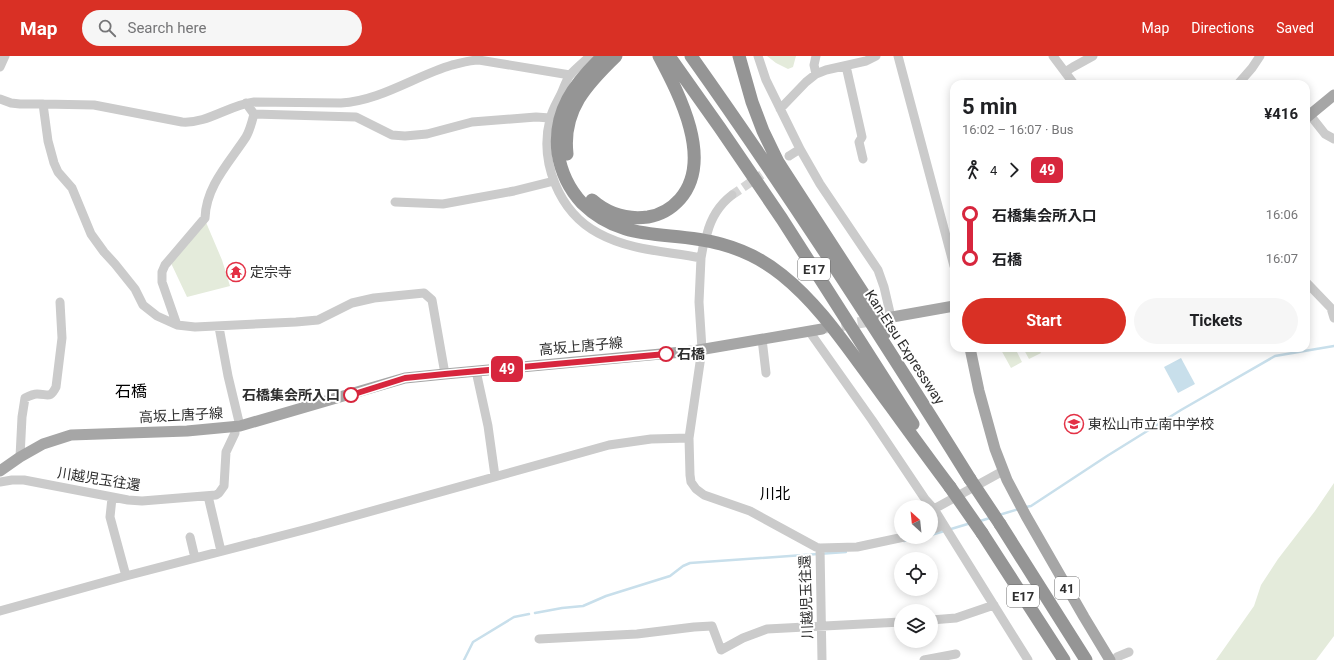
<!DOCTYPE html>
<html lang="en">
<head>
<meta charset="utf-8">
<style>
	:root { --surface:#fff; --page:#f6f6f6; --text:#202124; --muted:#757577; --accent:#d93025 }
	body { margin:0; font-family:Roboto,"Noto Sans JP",sans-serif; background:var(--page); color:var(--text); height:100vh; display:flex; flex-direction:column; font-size:15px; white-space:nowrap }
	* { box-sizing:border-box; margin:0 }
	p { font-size:13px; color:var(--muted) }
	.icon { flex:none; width:22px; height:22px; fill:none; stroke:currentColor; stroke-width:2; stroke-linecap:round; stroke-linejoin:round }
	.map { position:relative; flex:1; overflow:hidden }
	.side { position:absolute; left:950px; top:24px; width:360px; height:272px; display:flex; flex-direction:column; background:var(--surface); border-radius:12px; box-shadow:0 2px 10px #0003 }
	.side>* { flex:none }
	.badge { padding:0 8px; border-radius:6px; font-size:14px; line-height:26px }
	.needle { width:26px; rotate:333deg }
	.tools { position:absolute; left:894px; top:444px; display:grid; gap:8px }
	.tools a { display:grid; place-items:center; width:44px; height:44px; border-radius:50%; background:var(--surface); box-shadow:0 2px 10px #0003; font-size:20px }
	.map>.badge { position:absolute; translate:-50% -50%; box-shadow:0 0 0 2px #fff }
	.legs { display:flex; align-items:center; gap:6px; height:44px; padding:0 12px; font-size:13px }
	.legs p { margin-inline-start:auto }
	.overview { display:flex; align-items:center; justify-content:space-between; height:68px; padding:0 12px }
	h1 { font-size:22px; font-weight:700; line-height:30px }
	.primary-button { display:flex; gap:8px; margin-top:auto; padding:8px 12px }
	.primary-button a { flex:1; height:46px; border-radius:24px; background:var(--accent); color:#fff; font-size:16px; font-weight:700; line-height:46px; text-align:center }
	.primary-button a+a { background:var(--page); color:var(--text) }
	ul { padding:0 12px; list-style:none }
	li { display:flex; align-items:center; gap:14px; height:44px; font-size:15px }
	li i { display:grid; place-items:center; width:6px; height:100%; margin:0 5px; background:currentColor }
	li i::after { content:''; width:10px; height:10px; margin:-5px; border:3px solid; border-radius:50%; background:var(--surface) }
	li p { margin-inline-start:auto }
	li:first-child i { background:linear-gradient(#0000 50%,currentColor 0) }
	li:last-child i { background:linear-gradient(currentColor 50%,#0000 0) }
	header { display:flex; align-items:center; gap:24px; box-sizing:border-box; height:56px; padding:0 20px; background:var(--accent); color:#fff }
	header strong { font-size:19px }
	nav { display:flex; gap:22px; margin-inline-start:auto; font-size:14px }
	.search { width:280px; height:36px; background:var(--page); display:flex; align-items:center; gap:10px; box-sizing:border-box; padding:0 14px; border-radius:22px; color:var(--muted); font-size:15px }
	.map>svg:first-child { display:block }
	.green { fill:#e4ebdb }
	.water { fill:#c8dfeb }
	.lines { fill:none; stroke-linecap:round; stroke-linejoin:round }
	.stream { stroke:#c8dfeb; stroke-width:2.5 }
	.minor-tunnel { stroke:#d5d5d5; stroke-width:9; stroke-dasharray:9 4.5; stroke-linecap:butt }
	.major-tunnel { stroke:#d5d5d5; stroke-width:11; stroke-dasharray:11 5.5; stroke-linecap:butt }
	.minor { stroke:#cbcbcb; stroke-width:9 }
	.major { stroke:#a6a6a6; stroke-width:11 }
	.highway { stroke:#959595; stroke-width:13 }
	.highway-bridge { stroke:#959595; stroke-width:13 }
	.line-1-casing { stroke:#fff; stroke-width:9 }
	.line-1 { stroke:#d7263d; stroke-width:6 }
	.stop-1-dot { fill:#fff; stroke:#d7263d; stroke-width:2 }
	.labels { text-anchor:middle; stroke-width:4; stroke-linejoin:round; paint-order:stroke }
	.shield { fill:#fff; stroke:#6d6d6d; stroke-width:1 }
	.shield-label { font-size:13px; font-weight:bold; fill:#2e2e2e }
	.poi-label { font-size:14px; fill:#2e2e2e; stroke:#fff; text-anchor:start }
	.street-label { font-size:14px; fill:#2e2e2e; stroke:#fff }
	.stop-label { font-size:14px; font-weight:bold; fill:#2e2e2e; stroke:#fff; text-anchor:start }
	.neighbourhood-label { font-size:15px; fill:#000; stroke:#fff }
	.quarter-label { font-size:16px; fill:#000; stroke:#fff }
</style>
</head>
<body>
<header>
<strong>Map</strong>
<div class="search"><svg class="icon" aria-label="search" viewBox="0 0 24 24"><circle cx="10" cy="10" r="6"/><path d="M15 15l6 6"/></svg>Search here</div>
<nav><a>Map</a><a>Directions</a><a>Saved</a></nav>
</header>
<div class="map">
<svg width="1334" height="604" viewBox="0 0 1334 604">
	<rect width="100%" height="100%" fill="#fff"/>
	<!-- green -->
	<path class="green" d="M767,0h29l-3,11 -5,2 -12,-6z
		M205,164l17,40 8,26 -43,11 -17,-36z
		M1000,292h15l7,14 -11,6z
		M1023,292h15l3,5 -12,6z
		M1334,427v153l-18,24h-100l38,-54 7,-21 17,-26 37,-48z"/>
	<!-- water -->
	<path class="water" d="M1181,302l14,26 -17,9 -14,-26z"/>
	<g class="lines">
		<!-- stream -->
		<path class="stream" d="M1026,451l5,-1 76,-50 74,-46 94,-54 59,-10
			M999,459l20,-6
			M980,465l10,-3
			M931,479l40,-12
			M904,485l17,-4
			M535,557l27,-5 21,-2 23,-10 64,-20 13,-10 7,-3 156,-11
			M464,604l9,-18 41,-25 15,-3"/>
		<!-- minor-tunnel -->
		<path class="minor-tunnel" d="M732,139l57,-39"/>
		<!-- major-tunnel -->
		<path class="major-tunnel" d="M825,272l52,-8"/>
		<!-- minor -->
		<path class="minor" d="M590,0c-6,6 -14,12 -20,19 -4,5 -6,13 -9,19 -4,8 -9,16 -11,25 -11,43 9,93 48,114 33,18 68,18 103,25
			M758,0l8,24 34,69 20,35 58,86 6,17 7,30
			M898,0l56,210
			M1053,0l21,28
			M846,10l14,62 2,9 -3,5 4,17
			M0,11l5,-11
			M1065,16l8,-5 20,-11
			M816,18l-2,-9 2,-9
			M1238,28l14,-16 8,-12
			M0,43l11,4 9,1h23l51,1 88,17c25,2 47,-17 72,-20l87,1c39,-2 74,-27 111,-38 9,-2 18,-5 27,-5l91,15
			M246,47l8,11 102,3 36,18 13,1 22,-2 45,-12 64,-5 14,1
			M43,48l5,37 6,22 4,9 14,16 19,46 13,18 11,12 20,25 8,16 14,11 20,9 18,2 101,-5 22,-2 34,-17 22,-5 50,-5 8,7 13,74
			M780,53l26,-27 10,-8 10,-4 40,-9 10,-5
			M1310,59l15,19 9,5
			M789,100l11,-7
			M395,146l48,2 71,-13 40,-10
			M707,178c4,-16 12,-29 25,-39
			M703,191l-2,11 -2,44 3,47 -13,89 1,37 1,7 5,7 8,6 46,16 66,36 4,1 2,112
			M1306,226l25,26 3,10
			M177,269l-15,-43v-10l3,-7 40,-47c1,-32 24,-55 41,-81 4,-7 6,-15 8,-23
			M219,271l9,49 12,50
			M809,275l63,89 53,79 9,10 94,151
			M762,283l4,34
			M476,315l12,55 7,50
			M20,401l2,-40 3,-19c4,-2 8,-4 12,-4 11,0 13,5 19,-7l6,-49 -2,-36
			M0,426l12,-2h12l104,20 14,1 74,-6 3,-2 5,-7 2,-34 9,-19 -1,-7
			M208,440l13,55
			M112,442l-2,19 16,59
			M934,453l69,-38
			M931,474l13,-5
			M190,481l5,21
			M820,492l37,-1 47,-10
			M0,555l126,-35 185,-48 298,-83 42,-6 38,-1
			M931,564l25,-2 38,-13
			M539,583l98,-5 57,-7 18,-1 9,24 22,-12 24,-9 134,-7
			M1117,601l12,-5
			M924,604l32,-6"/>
		<!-- major -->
		<path class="major" d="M1306,62l28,-23
			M881,263l73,-13
			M970,292l9,43 16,58 12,31 19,36 58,101 26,43
			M0,415l20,-14 23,-13 28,-9 116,-4 53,-5 165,-48 40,-4 248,-23 129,-22"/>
		<!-- highway -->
		<path class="highway" d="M603,0c-29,28 -50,55 -45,97 3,19 11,36 24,50 43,42 88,26 139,41 22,6 44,17 61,31 35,28 60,65 86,100 27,37 54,75 82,112
			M669,0l51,72 62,91 131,205
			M691,0c98,138 190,280 279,423
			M739,0l13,46 11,29 15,31 96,148 12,22
			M567,98c-5,-44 20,-70 49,-98
			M592,144c16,14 34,20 56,17 12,-2 24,-9 32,-18 34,-39 -1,-105 -21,-143
			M1000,468l86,136
			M982,477l82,127"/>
		<!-- highway-bridge -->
		<path class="highway-bridge" d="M970,423l30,45
			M950,431l32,46"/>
	</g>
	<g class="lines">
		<defs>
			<path id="line-1" d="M351,339l54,-17 40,-4 221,-20"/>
		</defs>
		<!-- line-1 casing -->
		<use href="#line-1" class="line-1-casing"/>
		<!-- line-1 -->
		<use href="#line-1" class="line-1"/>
	</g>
	<!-- icons -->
	<defs>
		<symbol id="temple-ring" viewBox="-11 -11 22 22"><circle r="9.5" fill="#fff" stroke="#e33145" stroke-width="1.5"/><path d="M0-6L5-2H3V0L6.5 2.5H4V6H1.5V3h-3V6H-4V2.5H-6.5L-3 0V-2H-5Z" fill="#e33145"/></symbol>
		<symbol id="school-ring" viewBox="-11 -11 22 22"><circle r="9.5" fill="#fff" stroke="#e33145" stroke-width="1.5"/><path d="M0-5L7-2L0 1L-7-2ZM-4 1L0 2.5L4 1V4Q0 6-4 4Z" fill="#e33145"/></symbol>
	</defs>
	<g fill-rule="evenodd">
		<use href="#temple-ring" x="225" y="205" width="22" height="22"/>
		<use href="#school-ring" x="1063" y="357" width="22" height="22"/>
	</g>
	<!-- markers -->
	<g class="stop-1-dot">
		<circle cx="666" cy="298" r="7"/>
		<circle cx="351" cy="339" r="7"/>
	</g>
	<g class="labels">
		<!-- shield labels -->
		<g class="shield">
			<rect x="798" y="202" width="32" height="22" rx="3"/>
			<rect x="1055" y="521" width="24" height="22" rx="3"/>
			<rect x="1007" y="529" width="32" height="22" rx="3"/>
		</g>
		<g class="shield-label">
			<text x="814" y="218">E17</text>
			<text x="1067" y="537">41</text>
			<text x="1023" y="545">E17</text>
		</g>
		<!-- poi labels -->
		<g class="poi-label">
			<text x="250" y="221">定宗寺</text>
			<text x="1088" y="373">東松山市立南中学校</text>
		</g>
		<!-- street labels -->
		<g class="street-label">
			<text transform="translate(581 290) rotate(-5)" y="5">高坂上唐子線</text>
			<text transform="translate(905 291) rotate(57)" y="5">Kan-Etsu Expressway</text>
			<text transform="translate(181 359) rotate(-3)" y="5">高坂上唐子線</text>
			<text transform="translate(99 423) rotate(9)" y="5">川越児玉往還</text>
			<text transform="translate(806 541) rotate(-92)" y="5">川越児玉往還</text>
		</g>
		<!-- stop labels -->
		<g class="stop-label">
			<text x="677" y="303">石橋</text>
			<text x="340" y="344" text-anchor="end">石橋集会所入口</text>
		</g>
		<!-- neighbourhood labels -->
		<g class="neighbourhood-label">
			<text x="775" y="443">川北</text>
		</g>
		<!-- quarter labels -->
		<g class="quarter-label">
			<text x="131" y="341">石橋</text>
		</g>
	</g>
</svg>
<div class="tools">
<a><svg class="needle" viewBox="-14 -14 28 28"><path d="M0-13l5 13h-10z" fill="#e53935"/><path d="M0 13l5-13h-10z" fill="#757577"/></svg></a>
<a><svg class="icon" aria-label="locate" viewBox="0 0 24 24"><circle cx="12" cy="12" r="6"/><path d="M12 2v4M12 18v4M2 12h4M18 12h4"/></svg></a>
<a><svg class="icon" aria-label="layers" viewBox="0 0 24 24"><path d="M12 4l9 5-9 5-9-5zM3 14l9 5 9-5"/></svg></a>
</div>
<b class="badge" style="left:507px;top:313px;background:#d7263d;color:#fff">49</b>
<section class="side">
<div class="overview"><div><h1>5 min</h1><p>16:02 – 16:07 · Bus</p></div><b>¥416</b></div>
<div class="legs"><svg class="icon" aria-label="walk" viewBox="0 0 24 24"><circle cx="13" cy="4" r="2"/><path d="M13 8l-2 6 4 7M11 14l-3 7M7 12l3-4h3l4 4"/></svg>4<svg class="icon" aria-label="forward" viewBox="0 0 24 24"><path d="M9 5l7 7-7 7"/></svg><b class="badge" style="background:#d7263d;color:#fff">49</b></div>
<ul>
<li><i style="color:#d7263d"></i><b>石橋集会所入口</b><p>16:06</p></li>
<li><i style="color:#d7263d"></i><b>石橋</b><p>16:07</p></li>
</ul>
<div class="primary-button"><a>Start</a><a>Tickets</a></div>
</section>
</div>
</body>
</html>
